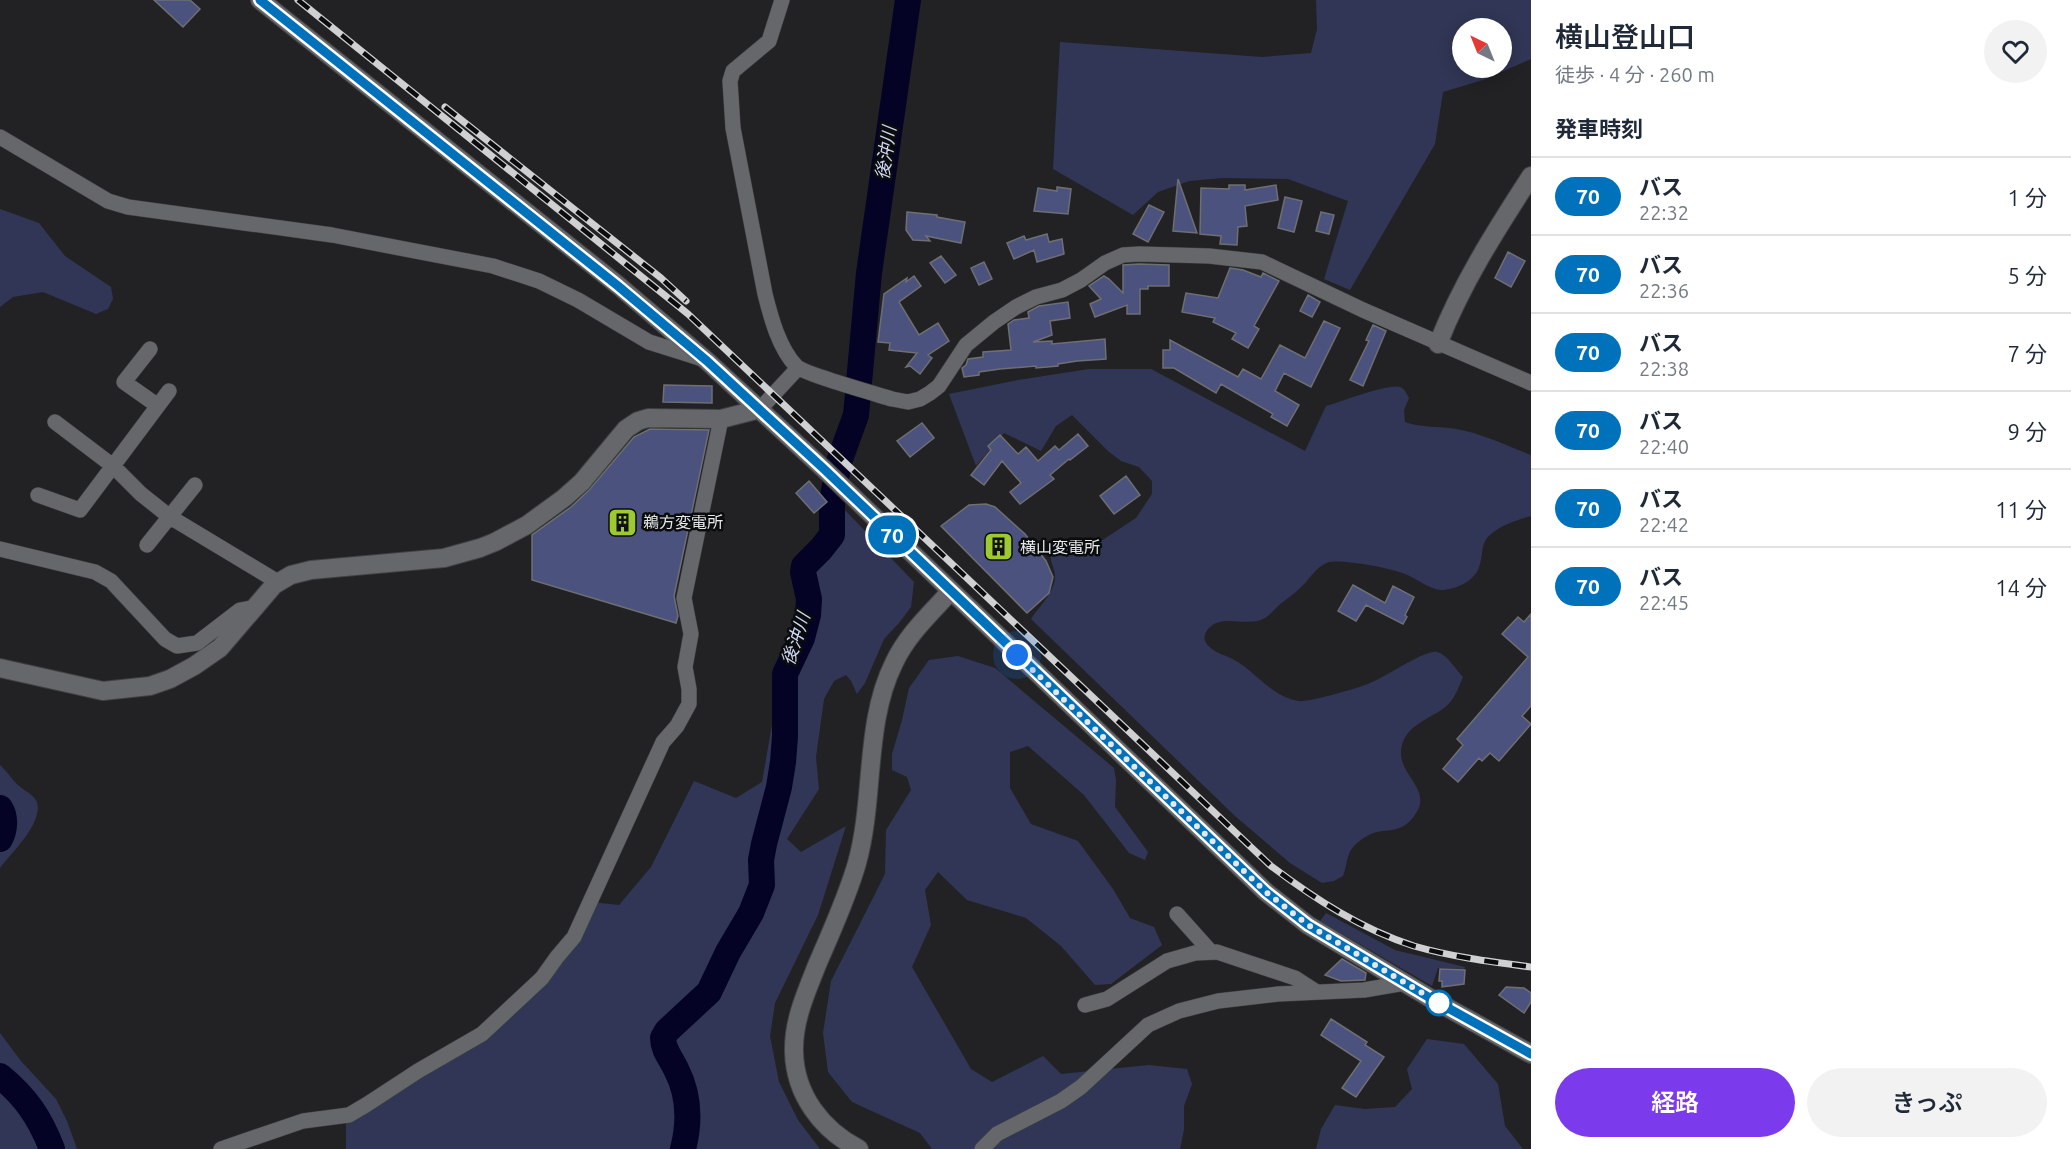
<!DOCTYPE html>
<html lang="ja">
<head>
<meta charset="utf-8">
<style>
	:root { --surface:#fff; --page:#f2f2f3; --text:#1f2937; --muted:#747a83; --line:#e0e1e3; --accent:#7c3aed }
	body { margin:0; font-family:Ubuntu,"Noto Sans JP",sans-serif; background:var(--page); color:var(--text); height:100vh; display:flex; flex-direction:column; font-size:22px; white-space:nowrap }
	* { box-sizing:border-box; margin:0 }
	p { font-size:20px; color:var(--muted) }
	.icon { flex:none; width:33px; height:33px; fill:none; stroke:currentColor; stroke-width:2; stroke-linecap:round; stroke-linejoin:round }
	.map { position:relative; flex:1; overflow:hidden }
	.details { display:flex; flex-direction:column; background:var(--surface); width:540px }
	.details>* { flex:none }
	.badge { padding:0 12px; border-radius:20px; font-size:21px; line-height:39px }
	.needle { width:39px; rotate:317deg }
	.buttons { position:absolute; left:1452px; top:18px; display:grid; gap:12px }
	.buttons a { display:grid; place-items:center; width:60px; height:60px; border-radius:50%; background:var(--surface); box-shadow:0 3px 15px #0003; font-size:30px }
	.you { position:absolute; width:30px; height:30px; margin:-15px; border:4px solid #fff; border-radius:50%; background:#1a73e8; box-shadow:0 0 0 9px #1a73e833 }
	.map>.badge { position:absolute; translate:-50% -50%; box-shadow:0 0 0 3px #fff }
	h2 { padding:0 24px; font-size:22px; line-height:54px }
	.round { display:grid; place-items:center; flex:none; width:63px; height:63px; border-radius:32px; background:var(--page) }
	.overview { display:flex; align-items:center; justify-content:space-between; height:102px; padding:0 24px }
	h1 { font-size:28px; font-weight:600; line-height:45px }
	.primary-button { display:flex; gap:12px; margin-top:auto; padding:12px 24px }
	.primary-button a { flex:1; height:69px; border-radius:36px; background:var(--accent); color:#fff; font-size:24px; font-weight:600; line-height:69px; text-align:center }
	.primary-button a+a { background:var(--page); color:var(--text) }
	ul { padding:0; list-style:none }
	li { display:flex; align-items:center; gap:18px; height:78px; padding:0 24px; border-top:2px solid var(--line) }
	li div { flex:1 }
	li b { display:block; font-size:22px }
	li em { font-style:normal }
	li .badge { min-width:66px; font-weight:700; text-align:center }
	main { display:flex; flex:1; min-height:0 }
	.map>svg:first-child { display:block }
	.green { fill:#313656; fill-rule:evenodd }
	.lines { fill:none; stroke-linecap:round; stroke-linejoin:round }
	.river { stroke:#050325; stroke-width:26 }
	.building { fill:#4a527d; stroke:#6e6f73; stroke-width:1.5 }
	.street-casing { stroke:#404143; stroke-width:16 }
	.secondary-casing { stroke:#404143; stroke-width:20 }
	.street { stroke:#66676a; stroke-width:15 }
	.secondary { stroke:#66676a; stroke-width:18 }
	.rail-casing { stroke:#cfd0d2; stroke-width:7 }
	.rail { stroke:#0b0c0d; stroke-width:4.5; stroke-dasharray:14; stroke-linecap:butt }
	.line-casing { stroke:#fff; stroke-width:14 }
	.line { stroke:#0072bc; stroke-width:9 }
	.walk { stroke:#e6e7e9; stroke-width:6; stroke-dasharray:0 10.8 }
	.stop-dot { fill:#fff; stroke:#0072bc; stroke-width:3 }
	.labels { text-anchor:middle; stroke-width:5; stroke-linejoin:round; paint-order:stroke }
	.poi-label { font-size:16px; fill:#e6e7e9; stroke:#0b0c0d; text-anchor:start }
	.water-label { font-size:18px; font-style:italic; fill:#cfd6f3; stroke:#0b0c0d }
</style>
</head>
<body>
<main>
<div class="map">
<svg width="1531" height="1149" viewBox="0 0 1531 1149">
	<rect width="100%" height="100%" fill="#222225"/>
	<!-- green -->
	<path class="green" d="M1316,0h215v59l-48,21 -40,12 -8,52 -85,146 -26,-11 24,-78 -60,-22 -65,-1 -34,3 -31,11 -25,23 -80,-46 7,-127 202,15 49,-4 6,-24zM1462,28h40v40h-40z
		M0,209l39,14 26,33 46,31 2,12 -5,10 -12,5 -53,-22 -30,5 -13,10z
		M1089,369h62l154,82 21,-45c14,-4 63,-23 74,-19 5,2 6,6 9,11l-5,12 1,12c17,6 33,4 51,7 25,4 51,17 75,26v61c-15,4 -34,10 -44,22 -6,8 -4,16 -7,26 -4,17 -23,25 -38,26 -12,0 -26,-12 -37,-16 -13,-6 -63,-15 -76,-12 -10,3 -17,13 -23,20 -9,10 -18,16 -28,24 -4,4 -8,9 -13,12 -16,10 -43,-5 -56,10 -13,14 5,24 17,28 27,10 42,40 72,45 9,2 60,-13 70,-17 14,-5 58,-35 69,-32 11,3 18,17 26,25 -5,11 -8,23 -19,31 -16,12 -41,18 -43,43 -2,24 31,39 15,62 -3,6 -10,13 -17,15 -6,3 -15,2 -22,4 -10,2 -25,13 -28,22 -3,7 -3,15 -6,22l-9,5 -12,2 -32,-20 -55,-47 -204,-197c8,-12 25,-28 24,-44 -1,-9 -6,-14 -4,-24l47,-8 38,-25 16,-24v-13l-13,-14 -18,-6 -13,-10 -36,-36 -16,11 -15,25 -37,-18 -28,33 -27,-72 69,-14z
		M841,506l73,76 -3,25 -12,16 -15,16 -19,44 -8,11 -6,-13 -5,-6 -12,6 -10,18 -8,58 3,32 -32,50 14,13 45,-26 -28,89 -43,88 -5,33 9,46 19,38 22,29h-474v-41l63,-39 65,-35 78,-74 38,-58 29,3 32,-38 43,-86 42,17 26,-16 11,-63v-29l10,-28 20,-44 1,-21 8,-25 29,-34 -6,-25z
		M958,656l37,12 119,100 2,12 -1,27 33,45 -3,8 -16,-7 -45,-58 -56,-49 -18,6v36l21,36 47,17 35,48 17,29 24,9 8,18 -51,39 -16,1 -34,-39 -35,-28 -59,-18 -29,-28 -13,18 6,35 -19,42 59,102 21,13 51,-26 18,18 88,-9 38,4 5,15 -8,22v24l-4,19h-248l-12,-16 -68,-31 -24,-30 -5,-39 8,-52 54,-107 1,-44 25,-40 -4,-13 -15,-7v-16l10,-34 7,-32 20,-28z
		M0,765c7,6 12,15 19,21 6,5 15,9 18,16 6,22 -25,50 -37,66z
		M1326,913l69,37 70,17 -1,2 -26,-1 -6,18 -112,-65z
		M0,1033l21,28 35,38 11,22 10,28h-77z
		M1427,1039l37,5 34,40 7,42 18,23h-207l5,-20 14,-24 30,4 30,-2 17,-18 -5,-20z"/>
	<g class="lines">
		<!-- river -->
		<path class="river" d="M0,808c6,9 5,22 0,31
			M0,1076c26,21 40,42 52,73
			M683,1149c7,-27 6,-55 -7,-80 -5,-11 -13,-19 -13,-31l4,-7 42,-39 19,-40 23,-39 11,-28 -1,-25 3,-16 15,-57 4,-25 2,-26v-62l17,-36 6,-23 1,-16 -6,-27 1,-6 17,-17 11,-14v-33l7,-40 17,-47 13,-142 39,-273"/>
	</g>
	<!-- building -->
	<path class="building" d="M154,0h36l10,9 -17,18z
		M1178,179l19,54 -24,-2z
		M1229,185h16v5l31,-5 2,15 -33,6 2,20 -9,1 -1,18 -17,-1 1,-8 -21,-2 1,-46 28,1z
		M1057,187l14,2 -3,25 -34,-3 4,-23 19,3z
		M1285,197l17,4 -8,31 -16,-4z
		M1149,205l15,7 -16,30 -15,-8z
		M907,212l30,3v2l28,5 -4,21 -35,-7 4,5 -17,-1 -7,-10z
		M1321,212l13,3 -5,19 -13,-3z
		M1047,234l2,8 13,-3 2,15 -27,8 -3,-12 -20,9 -7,-16 17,-7 2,4z
		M1508,252l17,9 -14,26 -16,-9z
		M941,256l15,19 -11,8 -15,-20z
		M984,262l8,17 -13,6 -8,-17z
		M1139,264l30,1v21h-21v3h-8v25h-13v-9l-32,12 -5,-13 11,-5 -12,-13 15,-10 5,3 14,14v-28z
		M1230,268l13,2 18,7 2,-4 16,8 -25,45 5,3 -11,19 -16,-9 4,-6 -23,-11 2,-4 -33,-6 4,-19 32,5z
		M914,276l7,10 -22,16 20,33 19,-12 11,18 -21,14 4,3 -12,16 -10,-8 -4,1 11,-14 -28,-3 1,-7 -12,-1 6,-48 23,-16 -1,4z
		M1308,295l12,7 -8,15 -12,-6z
		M1068,302l2,16 -20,3 2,14 -19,7 19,-1v3l53,-5 1,20 -29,2 -19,3v2l-22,2v-2l-36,3 -21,3v3l-15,2 -2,-9 4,-3 2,-6 15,-2v-5l28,-2 -3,-26 6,-4 15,-2 -1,-6 11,-6z
		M1324,321l16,7 -29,59 -27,-14 -9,18 24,14 -12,21 -16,-9 2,-3 -52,-30 -5,9 -42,-25h-11v-18h7v-10l68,37 5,-8 18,10 19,-34 25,13z
		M1373,325l13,6 -23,55 -13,-6 19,-39 -3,-1z
		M664,385l48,1v17l-49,-1z
		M922,423l12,15 -24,19 -13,-16z
		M650,429l59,1 -35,166 4,20 -2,7 -144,-43v-45l39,-28 18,-17 45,-53z
		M1078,434l10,12 -18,14 -1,-1 -19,16 4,4 -34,25 -10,-12 11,-9 -19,-22 -18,24 -13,-10 20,-25 -3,-4 12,-11 18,19 8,-7 12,14 17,-15 4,4z
		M1126,476l14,19 -26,19 -14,-18z
		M809,481l18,21 -13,11 -18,-20z
		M986,504l9,3 30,27 21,27 7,16 -4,16 -22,20 -86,-87 28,-21z
		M1353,585l32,18 8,-17 21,11 -9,18 2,2 -4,7 -37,-19 -10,16 -18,-10z
		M1531,614v92l-9,10 9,8 -32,37 -9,-8 -8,8 -3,-3 -21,24 -15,-13 20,-24 -6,-6 71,-82 -26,-23 16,-17 6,5z
		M1342,959l24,14 -1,7 -24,1 -16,-6z
		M1440,969l25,1 -1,14 -22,3v-6h-3z
		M1506,987l18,1 7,5v9l-7,11 -25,-18z
		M1331,1019l36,23 -2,3 19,12 -28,40 -14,-9 19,-27 -40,-26z"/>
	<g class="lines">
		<defs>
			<path id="street" d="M782,0l-13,41 -36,30 -3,10 3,47 32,166c6,24 14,54 31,72 8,8 80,28 96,33l16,3 12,-3 10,-6 9,-7 27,-41 28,-23 22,-15 20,-10 26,-7 19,-10 24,-17 18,-8 16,-1 70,2 53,6 101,48 168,73
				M0,137l108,64 20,6 204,28 161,31 46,15 39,19 71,42 54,17
				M150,349l-26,33 34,24
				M760,409l38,-41
				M55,422l58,44 28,28 29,23 108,65
				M38,495l42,15 89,-119
				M147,545l48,-60
				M0,549l95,23 16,9 54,58 12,7 20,-3 43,-33 16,-3
				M1177,914l34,38
				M1085,1005l22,-6 60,-38 28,-8 22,-1 78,26 20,13
				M221,1149l82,-28 46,-6 17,-10 52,-34 64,-37 60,-56 15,-21 17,-20 89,-195 14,-16 12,-22v-15l-4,-22 6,-33 -7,-36 37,-179
				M982,1149l15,-15 64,-33 20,-14 67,-62 31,-14 39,-10 60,-7 86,-4 41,-7"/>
			<path id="secondary" d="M260,0l359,286 88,75 117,108 442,423 42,33 122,73 101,56
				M1438,344c24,-61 58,-114 93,-168
				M0,668l103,23 47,-5 20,-7 24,-13 26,-18 54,-63 17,-10 20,-5 133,-12 36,-10 15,-6 32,-17 37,-27 18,-16 44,-53 12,-8 10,-3 73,1 39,-10
				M859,1149c-37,-19 -64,-54 -65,-97 -1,-31 12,-59 23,-87 14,-33 30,-67 40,-102 18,-65 7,-140 37,-200 13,-28 36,-49 56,-71"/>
		</defs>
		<!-- street casing -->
		<use href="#street" class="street-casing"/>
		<!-- secondary casing -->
		<use href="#secondary" class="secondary-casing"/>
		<!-- street -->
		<use href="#street" class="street"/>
		<!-- secondary -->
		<use href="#secondary" class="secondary"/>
		<defs>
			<path id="rail" d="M298,0l390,314 583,552c44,33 90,63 143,80 38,11 78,16 117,21
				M445,107l216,171 25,23"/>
		</defs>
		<!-- rail casing -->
		<use href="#rail" class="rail-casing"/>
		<!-- rail -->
		<use href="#rail" class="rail"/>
	</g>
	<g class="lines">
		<defs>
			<path id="line" d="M260,0l358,286 89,75 117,108 442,423 42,33 122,73 101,56"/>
		</defs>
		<!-- line casing -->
		<use href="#line" class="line-casing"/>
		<!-- line -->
		<use href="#line" class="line"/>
		<!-- walk -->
		<path class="walk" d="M1017,655l249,237 42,33 131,78"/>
	</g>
	<!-- icons -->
	<defs>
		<symbol id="building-square" viewBox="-11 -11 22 22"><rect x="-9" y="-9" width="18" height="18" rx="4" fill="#9dca30" stroke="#0b0c0d"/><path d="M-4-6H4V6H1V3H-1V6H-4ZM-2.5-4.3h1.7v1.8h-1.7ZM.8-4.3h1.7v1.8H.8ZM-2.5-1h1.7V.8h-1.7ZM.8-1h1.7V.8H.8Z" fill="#111"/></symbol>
	</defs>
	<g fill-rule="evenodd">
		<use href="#building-square" x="606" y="506" width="33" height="33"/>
		<use href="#building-square" x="982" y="530" width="33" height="33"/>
	</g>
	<!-- markers -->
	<circle class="stop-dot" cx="1439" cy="1003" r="12"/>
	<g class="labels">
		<!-- poi labels -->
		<g class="poi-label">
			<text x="643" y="528">鵜方変電所</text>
			<text x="1020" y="553">横山変電所</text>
		</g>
		<!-- water labels -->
		<g class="water-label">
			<text transform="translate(886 153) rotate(-82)" y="6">後沖川</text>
			<text transform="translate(796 639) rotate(-72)" y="6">後沖川</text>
		</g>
	</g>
</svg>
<div class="buttons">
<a><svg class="needle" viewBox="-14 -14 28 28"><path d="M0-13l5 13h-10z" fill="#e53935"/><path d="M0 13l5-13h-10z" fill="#747a83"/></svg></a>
</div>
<div class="you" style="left:1017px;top:655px"></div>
<b class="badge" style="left:892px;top:535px;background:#0072bc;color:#fff">70</b>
</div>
<section class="details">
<div class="overview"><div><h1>横山登山口</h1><p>徒歩 · 4 分 · 260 m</p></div><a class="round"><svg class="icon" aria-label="heart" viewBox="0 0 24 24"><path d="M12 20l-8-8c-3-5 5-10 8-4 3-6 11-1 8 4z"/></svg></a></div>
<h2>発車時刻</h2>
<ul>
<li><span class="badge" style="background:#0072bc;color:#fff">70</span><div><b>バス</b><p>22:32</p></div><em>1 分</em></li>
<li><span class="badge" style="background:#0072bc;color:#fff">70</span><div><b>バス</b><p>22:36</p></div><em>5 分</em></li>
<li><span class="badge" style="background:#0072bc;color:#fff">70</span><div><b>バス</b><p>22:38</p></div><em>7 分</em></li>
<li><span class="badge" style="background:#0072bc;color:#fff">70</span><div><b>バス</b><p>22:40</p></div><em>9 分</em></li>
<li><span class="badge" style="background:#0072bc;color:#fff">70</span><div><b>バス</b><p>22:42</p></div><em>11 分</em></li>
<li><span class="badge" style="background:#0072bc;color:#fff">70</span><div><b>バス</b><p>22:45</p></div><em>14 分</em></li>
</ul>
<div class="primary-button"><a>経路</a><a>きっぷ</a></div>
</section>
</main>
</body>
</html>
